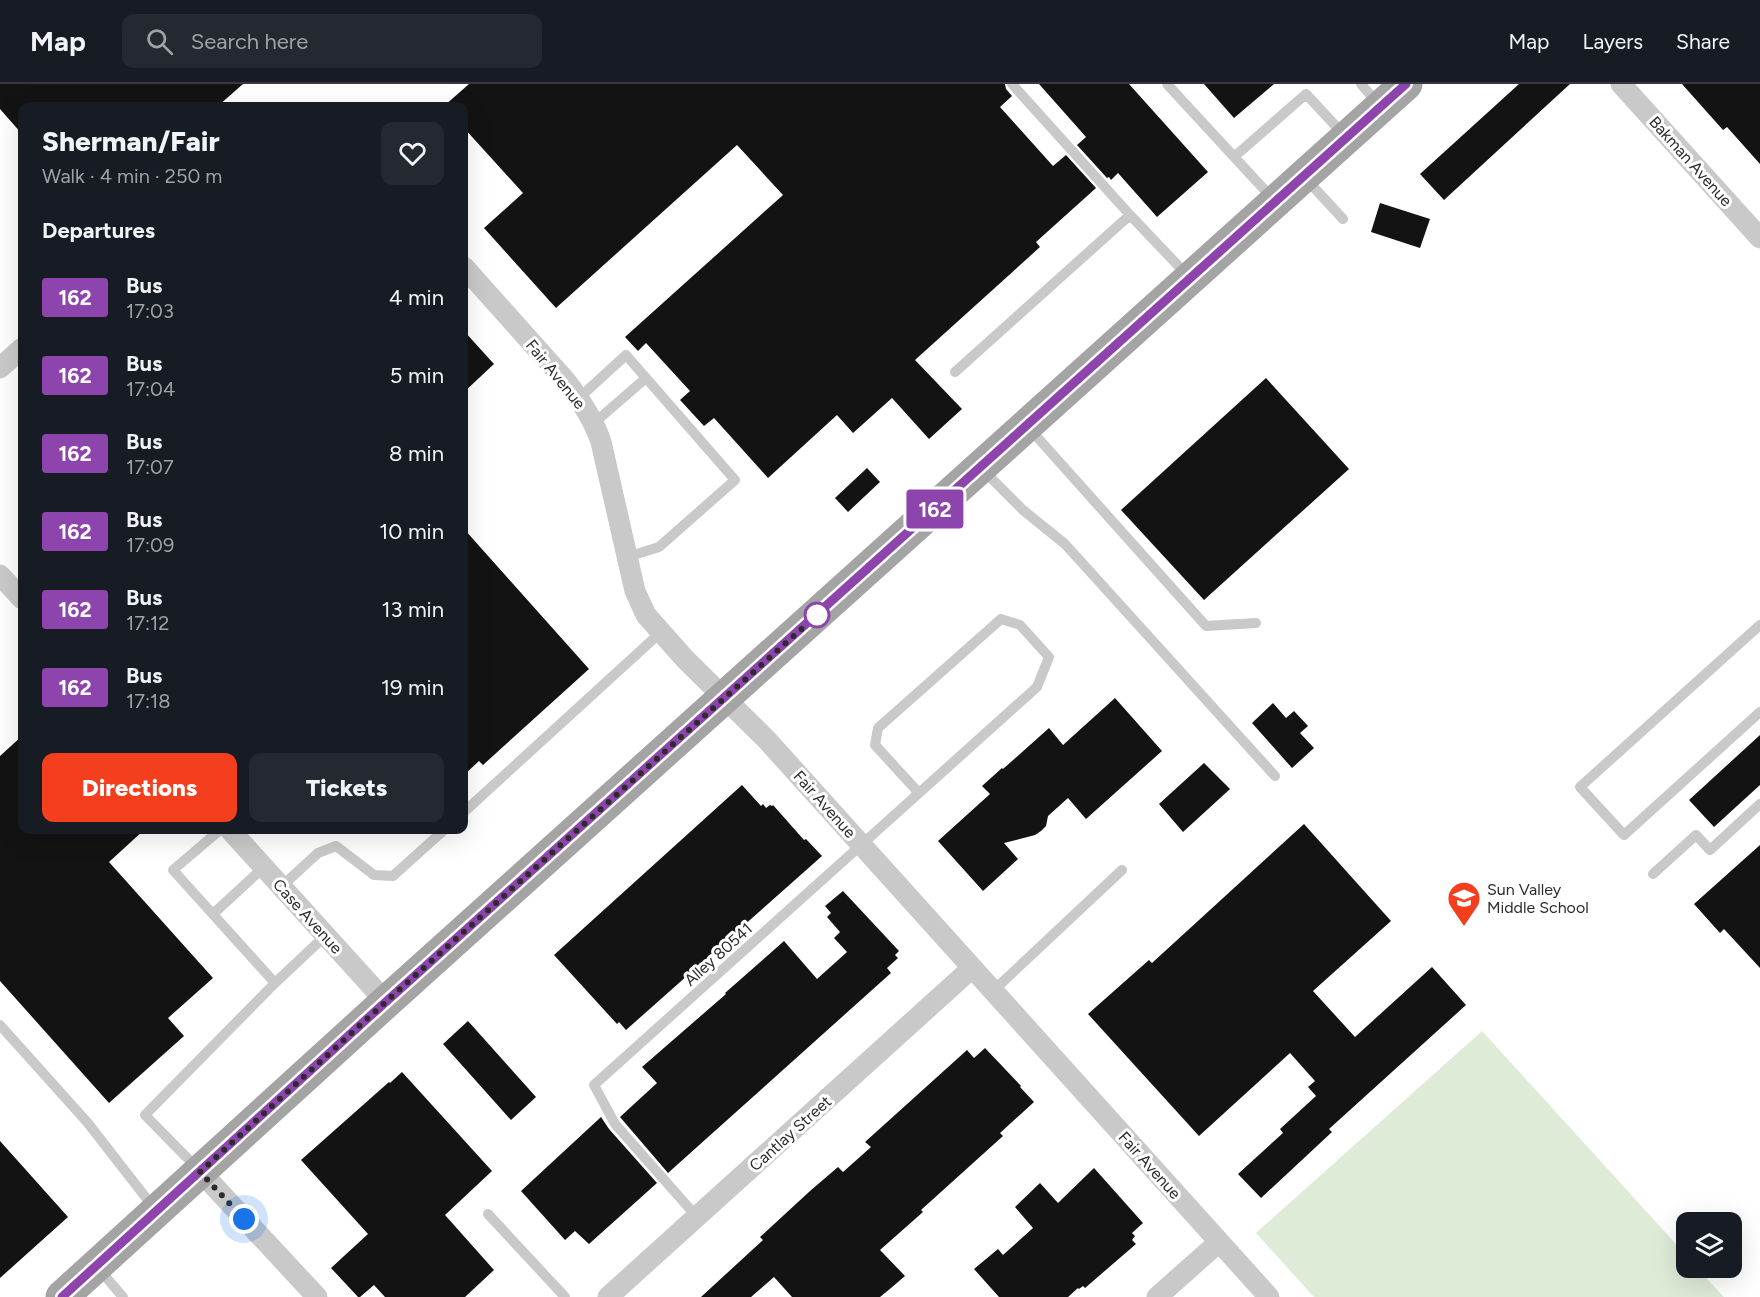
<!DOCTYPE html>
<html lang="en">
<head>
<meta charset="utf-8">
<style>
	:root { --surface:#171b24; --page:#242831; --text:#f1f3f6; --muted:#9ea1a6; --line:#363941; --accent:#f33f1d }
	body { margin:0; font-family:Figtree,sans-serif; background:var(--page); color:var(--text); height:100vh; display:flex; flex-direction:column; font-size:22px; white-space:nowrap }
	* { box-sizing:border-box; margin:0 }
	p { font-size:20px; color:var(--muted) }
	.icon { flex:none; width:33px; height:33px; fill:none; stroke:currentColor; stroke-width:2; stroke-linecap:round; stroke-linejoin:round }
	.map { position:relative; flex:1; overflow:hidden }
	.panel { position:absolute; left:18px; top:18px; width:450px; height:732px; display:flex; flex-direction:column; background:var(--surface); border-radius:12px; box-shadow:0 6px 24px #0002 }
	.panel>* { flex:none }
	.badge { padding:0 12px; border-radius:4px; font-size:21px; line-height:39px }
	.fabs { position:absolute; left:1676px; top:1128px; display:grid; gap:12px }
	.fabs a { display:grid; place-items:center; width:66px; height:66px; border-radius:12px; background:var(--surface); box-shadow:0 6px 24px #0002; font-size:30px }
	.you { position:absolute; width:30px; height:30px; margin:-15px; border:4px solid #fff; border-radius:50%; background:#1a73e8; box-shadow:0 0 0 9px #1a73e833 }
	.map>.badge { position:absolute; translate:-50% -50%; box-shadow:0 0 0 3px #fff }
	h2 { padding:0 24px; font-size:22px; line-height:54px }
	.round { display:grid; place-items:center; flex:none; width:63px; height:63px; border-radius:12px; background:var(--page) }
	.head { display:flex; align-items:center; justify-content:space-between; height:102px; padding:0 24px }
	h1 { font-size:28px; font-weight:800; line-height:45px }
	.cta { display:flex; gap:12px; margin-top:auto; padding:12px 24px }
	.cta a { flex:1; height:69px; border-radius:12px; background:var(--accent); color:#fff; font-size:24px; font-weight:800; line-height:69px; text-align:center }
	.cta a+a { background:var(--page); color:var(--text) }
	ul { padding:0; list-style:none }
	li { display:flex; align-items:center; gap:18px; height:78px; padding:0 24px }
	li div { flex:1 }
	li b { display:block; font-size:22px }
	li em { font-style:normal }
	li .badge { min-width:66px; font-weight:700; text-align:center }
	header { display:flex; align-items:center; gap:36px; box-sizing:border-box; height:84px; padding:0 30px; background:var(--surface); border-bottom:2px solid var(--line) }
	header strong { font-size:28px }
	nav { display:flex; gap:33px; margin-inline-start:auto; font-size:21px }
	.search { width:420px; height:54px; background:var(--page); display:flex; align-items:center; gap:15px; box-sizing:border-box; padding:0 21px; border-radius:12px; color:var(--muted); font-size:22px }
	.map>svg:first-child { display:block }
	.green { fill:#deebd7 }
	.building { fill:#131313 }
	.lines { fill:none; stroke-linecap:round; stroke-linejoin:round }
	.service { stroke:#c9c9c9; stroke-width:10 }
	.minor { stroke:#c9c9c9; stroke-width:21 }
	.primary { stroke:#a4a4a4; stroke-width:33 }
	.line-casing { stroke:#fff; stroke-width:14 }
	.line { stroke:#8e44ad; stroke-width:9 }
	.walk { stroke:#2c2c2c; stroke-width:6; stroke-dasharray:0 10.8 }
	.stop-dot { fill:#fff; stroke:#8e44ad; stroke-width:3 }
	.labels { text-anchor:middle; stroke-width:6; stroke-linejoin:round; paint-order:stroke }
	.street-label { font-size:16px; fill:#2c2c2c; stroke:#fff }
	.poi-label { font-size:16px; fill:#2c2c2c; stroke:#fff; text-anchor:start }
</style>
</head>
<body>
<header>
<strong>Map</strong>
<div class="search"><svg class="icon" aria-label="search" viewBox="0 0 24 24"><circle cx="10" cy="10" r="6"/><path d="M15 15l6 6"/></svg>Search here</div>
<nav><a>Map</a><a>Layers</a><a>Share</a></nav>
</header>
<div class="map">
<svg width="1760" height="1213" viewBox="0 0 1760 1213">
	<rect width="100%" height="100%" fill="#fff"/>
	<!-- green -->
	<path class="green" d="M1482,947l204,224v13h11l27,29h-410l-58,-64z"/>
	<!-- building -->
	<path class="building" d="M0,0h243l-25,22h-196v28l-22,-25z
		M469,0h536l1,5 6,7 -12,11 53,59 13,-11 30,33 -60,54 4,5 -125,113 47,49 -33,30 -37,-41 -39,35 -16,-18 -69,63 -54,-60 -10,8 -24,-26 10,-9 -44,-48 -8,8 -13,-14 158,-142 -46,-50 -181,163 -72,-80 39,-35 -59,-65v-22h-20z
		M1039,0h90l79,88 -51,45 -39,-44 -7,7 -2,-3 -2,1 -30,-33 9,-8z
		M1204,0h70l-40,34z
		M1519,0h51l-126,116 -24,-26z
		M1682,0h78v80l-33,-37 -4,3z
		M1380,119l50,16 -10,29 -49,-16z
		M464,247l30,33 -30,28z
		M1266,294l83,91 -145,131 -83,-90z
		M867,384l13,14 -32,30 -13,-14z
		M464,445l125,140 -106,96 -4,-4 -15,14z
		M1115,614l47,53 -76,68 -18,-21 -20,18 -2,10 -5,5 -6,4 -31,8 14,16 -35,32 -45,-50 52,-47 -8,-8 20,-18 1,1 46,-41 14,17z
		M1273,619l13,15 8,-7 14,15 -8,7 14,15 -22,20 -40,-45z
		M1760,651v50l-46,42 -25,-27z
		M22,652v94h122l-35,32 104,116 -45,40 16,18 -75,67 -109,-122v-225z
		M1204,679l26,26 -47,43 -24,-28z
		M742,701l19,21 2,-2 3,4 4,-3 2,1 1,-1 31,35 2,-1 16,17 -196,174 -7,-8 -2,2 -63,-69z
		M1304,740l87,97 -78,70 42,46 77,-70 34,38 -137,124 3,3 -71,66 -23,-24 45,-41 -3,-4 36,-33 -8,-9 7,-6 -25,-28 -91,83 -111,-122 61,-54 3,3z
		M1760,761v123l-36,-39 -4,4 -26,-29z
		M843,807l56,60 -4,4 3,3 -11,10 4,5 -223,200 -48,-56 37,-34 -15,-16 84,-73 -1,-1 59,-52 33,38 30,-27 -13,-14 6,-6 -13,-15 4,-4 -6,-7z
		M468,937l68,76 -25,23 -68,-76z
		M985,964l36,38 -1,1 14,15 -34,31 3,3 -82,74 2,2 -43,38 25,26 -14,12 -11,9h-88l-18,-20 -23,20h-50l62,-57 -3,-3 50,-46 28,-24 5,5 28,-25 -6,-5 102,-92 7,8z
		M402,988l90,99 -47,44 49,55 -29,27h-80l-11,-12 -14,12h-2l-27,-29 37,-34 -67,-74 88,-78 1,1z
		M601,1033l8,12 48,54 -68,61 -14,-13 -10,9 -44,-49z
		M0,1057l68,76 -68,61z
		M1094,1084l49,55 -11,10 3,3 -3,4 4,4 -51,44 -2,-2 -4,3 -1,-1 -10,9h-69l-25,-28 24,-20 5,6 30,-27 -18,-21 25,-24 18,20z"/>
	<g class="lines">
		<!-- service -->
		<path class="service" d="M1012,0l118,131
			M1167,0l106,115
			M1361,0l17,20
			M1234,73l72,-63 39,42
			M1307,96l36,39
			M955,288l175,-157 58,61
			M579,314l47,-43 109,125 -76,67 -32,10
			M594,339l52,-45
			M1029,344l177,198 50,-3
			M983,386l40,40 42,34 210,232
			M1760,541l-180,162 44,48 136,-123
			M464,728l197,-180
			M220,746l-47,40 102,113
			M1653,790l43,-39 14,15 50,-46
			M282,802l36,-33 18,-7 38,29 19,1 51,-46
			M213,830l51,-47
			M993,907l129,-121
			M0,941l87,97 67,86
			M197,1084l-52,-53 130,-132 51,-48
			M488,1130l77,83
			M697,1133l-82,-93 -21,-39 443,-398 12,-30 -29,-32 -19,-6 -123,109 -3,17 43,47
			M98,1184l25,29"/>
		<!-- minor -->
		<path class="minor" d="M1621,0l139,154
			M464,183l101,113c15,19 28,38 36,62l34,149 11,24 39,44 82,81 502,557
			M0,284l22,-20
			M0,491l22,24
			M230,746l156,172
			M200,1087l117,126
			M608,1213l364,-329
			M1157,1213l62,-55"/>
		<!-- primary -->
		<path class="primary" d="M62,1213l324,-295 1020,-918"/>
	</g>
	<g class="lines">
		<defs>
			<path id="line" d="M62,1213l307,-280 1037,-933"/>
		</defs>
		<!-- line casing -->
		<use href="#line" class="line-casing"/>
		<!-- line -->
		<use href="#line" class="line"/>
		<!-- walk -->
		<path class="walk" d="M244,1135l-44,-47 169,-155 448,-402"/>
	</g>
	<!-- icons -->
	<defs>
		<symbol id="school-pin" viewBox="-11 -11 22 30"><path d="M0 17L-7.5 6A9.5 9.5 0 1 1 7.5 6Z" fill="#f33f1d" stroke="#fff"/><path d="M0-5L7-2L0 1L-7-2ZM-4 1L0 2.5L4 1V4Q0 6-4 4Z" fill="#fff"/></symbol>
	</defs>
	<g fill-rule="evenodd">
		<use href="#school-pin" x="1445" y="795" width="38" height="52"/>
	</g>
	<!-- markers -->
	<circle class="stop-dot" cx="817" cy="531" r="12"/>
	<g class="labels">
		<!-- street labels -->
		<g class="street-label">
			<text transform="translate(1691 77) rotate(48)" y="6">Bakman Avenue</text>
			<text transform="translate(556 290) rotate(51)" y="6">Fair Avenue</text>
			<text transform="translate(825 720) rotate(48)" y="6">Fair Avenue</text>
			<text transform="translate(308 832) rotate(48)" y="6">Case Avenue</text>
			<text transform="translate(718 870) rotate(-42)" y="6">Alley 80541</text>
			<text transform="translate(790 1049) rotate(-42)" y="6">Cantlay Street</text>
			<text transform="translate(1150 1081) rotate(48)" y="6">Fair Avenue</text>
		</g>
		<!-- poi labels -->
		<g class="poi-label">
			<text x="1487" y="811">Sun Valley<tspan x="1487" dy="18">Middle School</tspan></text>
		</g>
	</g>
</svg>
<div class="fabs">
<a><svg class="icon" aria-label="layers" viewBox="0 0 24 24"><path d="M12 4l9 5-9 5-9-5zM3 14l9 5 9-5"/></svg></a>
</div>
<div class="you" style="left:244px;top:1135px"></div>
<b class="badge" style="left:935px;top:425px;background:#8e44ad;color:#fff">162</b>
<section class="panel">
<div class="head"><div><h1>Sherman/Fair</h1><p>Walk · 4 min · 250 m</p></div><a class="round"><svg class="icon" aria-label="heart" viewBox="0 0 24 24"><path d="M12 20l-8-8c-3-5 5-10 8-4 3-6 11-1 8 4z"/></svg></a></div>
<h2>Departures</h2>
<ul>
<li><span class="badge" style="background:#8e44ad;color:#fff">162</span><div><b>Bus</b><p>17:03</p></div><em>4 min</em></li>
<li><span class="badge" style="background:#8e44ad;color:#fff">162</span><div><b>Bus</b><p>17:04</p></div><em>5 min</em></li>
<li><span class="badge" style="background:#8e44ad;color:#fff">162</span><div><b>Bus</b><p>17:07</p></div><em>8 min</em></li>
<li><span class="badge" style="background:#8e44ad;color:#fff">162</span><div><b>Bus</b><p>17:09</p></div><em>10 min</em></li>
<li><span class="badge" style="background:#8e44ad;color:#fff">162</span><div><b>Bus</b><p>17:12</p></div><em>13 min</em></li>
<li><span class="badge" style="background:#8e44ad;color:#fff">162</span><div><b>Bus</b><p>17:18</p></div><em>19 min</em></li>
</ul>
<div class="cta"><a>Directions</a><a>Tickets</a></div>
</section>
</div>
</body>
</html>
